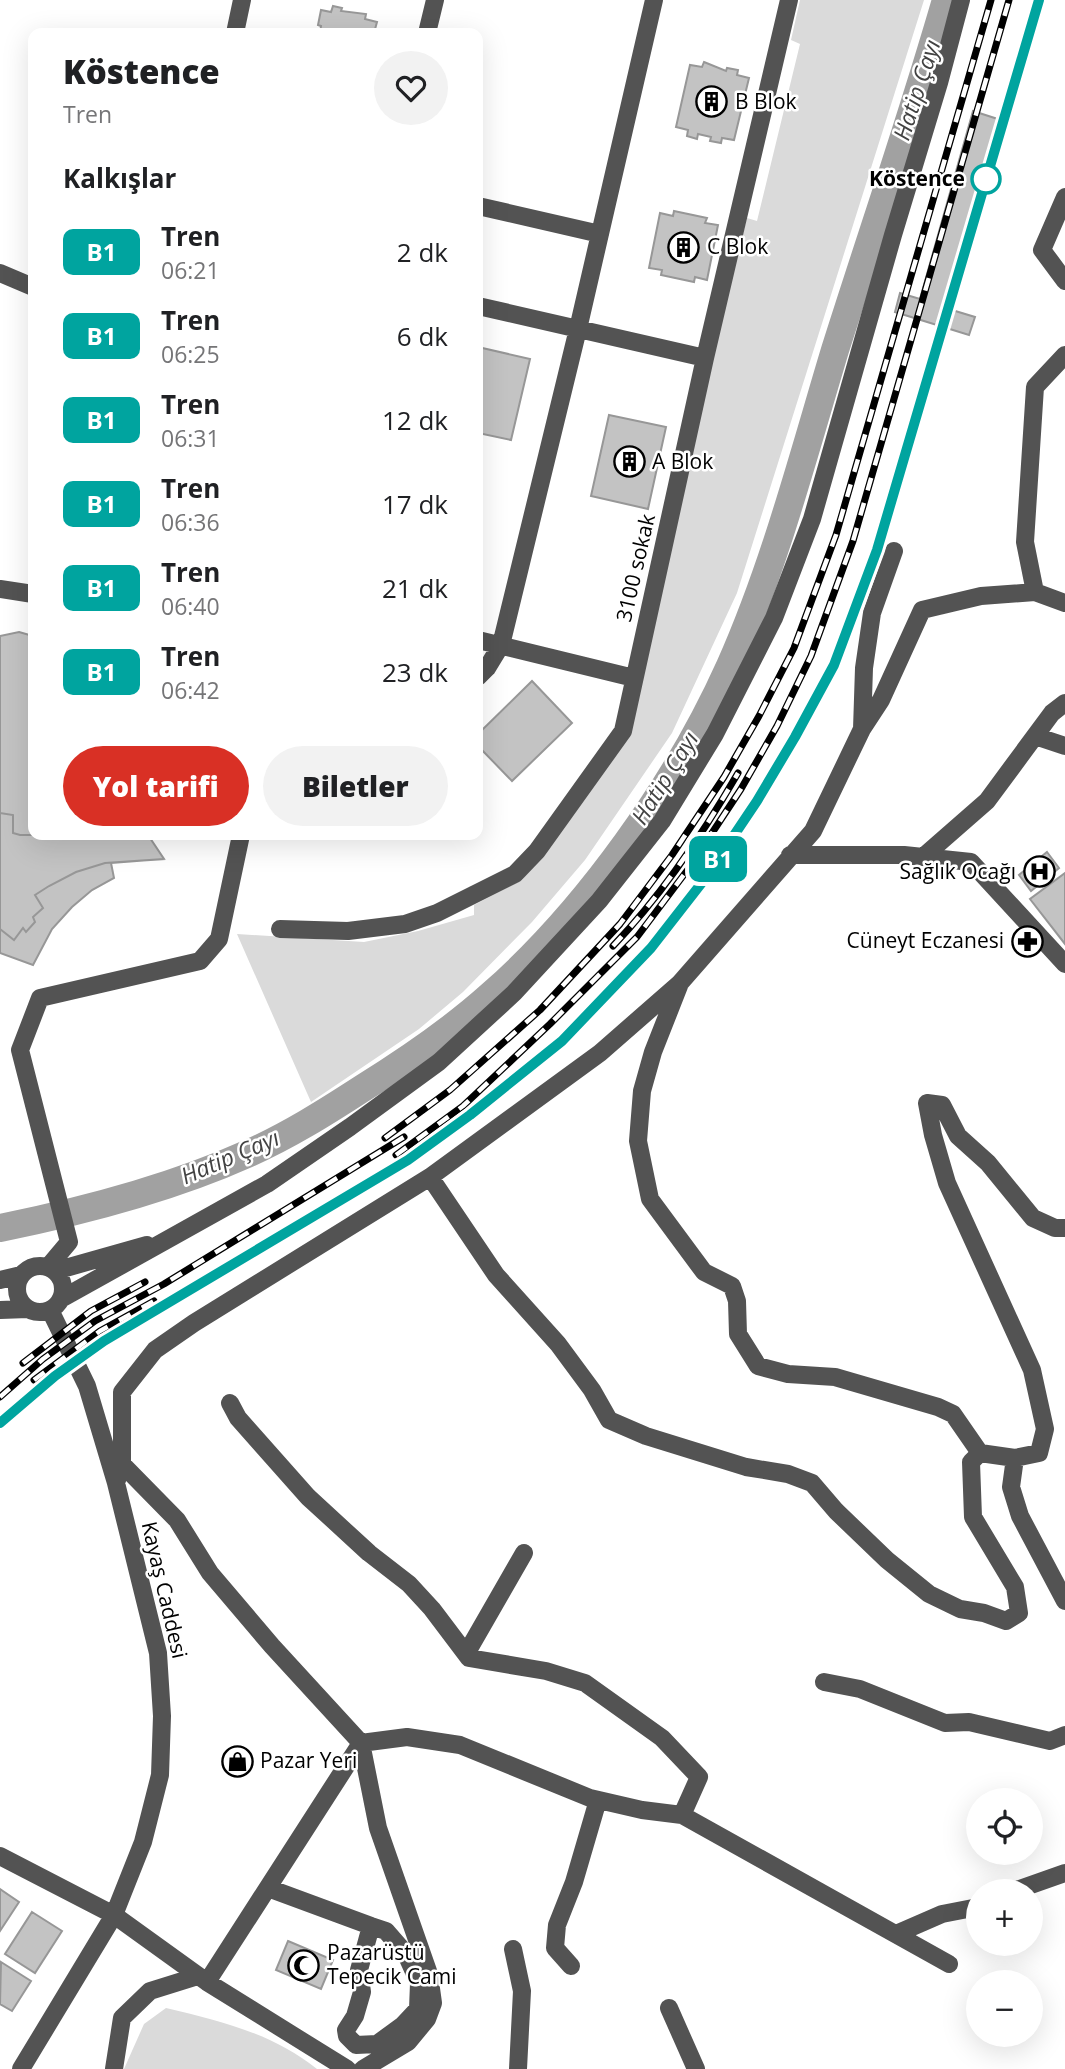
<!DOCTYPE html>
<html lang="tr">
<head>
<meta charset="utf-8">
<style>
	:root { --surface:#fff; --page:#f2f2f2; --text:#202124; --muted:#757577; --accent:#d93025 }
	body { margin:0; font-family:"Open Sans",sans-serif; background:var(--page); color:var(--text); height:100vh; display:flex; flex-direction:column; font-size:26px; white-space:nowrap }
	* { box-sizing:border-box; margin:0 }
	p { font-size:23px; color:var(--muted) }
	.icon { flex:none; width:38px; height:38px; fill:none; stroke:currentColor; stroke-width:2; stroke-linecap:round; stroke-linejoin:round }
	.map { position:relative; flex:1; overflow:hidden }
	.drawer { position:absolute; left:28px; top:28px; width:455px; height:812px; display:flex; flex-direction:column; background:var(--surface); border-radius:14px; box-shadow:0 7px 28px #0002 }
	.drawer>* { flex:none }
	.badge { padding:0 14px; border-radius:10px; font-size:24px; line-height:46px }
	.tools { position:absolute; left:966px; top:1788px; display:grid; gap:14px }
	.tools a { display:grid; place-items:center; width:77px; height:77px; border-radius:50%; background:var(--surface); box-shadow:0 7px 28px #0002; font-size:35px }
	.map>.badge { position:absolute; translate:-50% -50%; box-shadow:0 0 0 4px #fff }
	h2 { padding:0 35px; font-size:26px; line-height:63px }
	.round { display:grid; place-items:center; flex:none; width:74px; height:74px; border-radius:37px; background:var(--page) }
	.headline { display:flex; align-items:center; justify-content:space-between; height:119px; padding:0 35px }
	h1 { font-size:33px; font-weight:800; line-height:52px }
	.primary-button { display:flex; gap:14px; margin-top:auto; padding:14px 35px }
	.primary-button a { flex:1; height:80px; border-radius:42px; background:var(--accent); color:#fff; font-size:28px; font-weight:800; line-height:80px; text-align:center }
	.primary-button a+a { background:var(--page); color:var(--text) }
	ul { padding:0; list-style:none }
	li { display:flex; align-items:center; gap:21px; height:84px; padding:0 35px }
	li div { flex:1 }
	li b { display:block; font-size:26px }
	li em { font-style:normal }
	li .badge { min-width:77px; font-weight:700; text-align:center }
	.map>svg:first-child { display:block }
	.green { fill:#dadada }
	.lines { fill:none; stroke-linecap:round; stroke-linejoin:round }
	.river { stroke:#a1a1a1; stroke-width:28 }
	.building { fill:#c3c3c3; stroke:#979797; stroke-width:2 }
	.minor { stroke:#535353; stroke-width:18 }
	.rail-casing { stroke:#000; stroke-width:7 }
	.rail { stroke:#fff; stroke-width:4.5; stroke-dasharray:13; stroke-linecap:butt }
	.line-casing { stroke:#fff; stroke-width:16 }
	.line { stroke:#00a49f; stroke-width:10 }
	.stop-dot { fill:#fff; stroke:#00a49f; stroke-width:3.5 }
	.labels { text-anchor:middle; stroke-width:5; stroke-linejoin:round; paint-order:stroke }
	.poi-label { font-size:21px; fill:#000; stroke:#fff; text-anchor:start }
	.stop-label { font-size:21px; font-weight:bold; fill:#000; stroke:#fff; text-anchor:end }
	.street-label { font-size:21px; fill:#000; stroke:#fff }
	.water-label { font-size:23px; font-style:italic; fill:#424242; stroke:#fff }
</style>
</head>
<body>
<div class="map">
<svg width="1065" height="2069" viewBox="0 0 1065 2069">
	<rect width="100%" height="100%" fill="#fff"/>
	<!-- green -->
	<path class="green" d="M800,0h124l-187,593 -65,140 -87,127 -53,62 -69,70 -44,37 -108,73 -74,-168 127,8 54,-11 56,-16v-10l48,-25 90,-122 135,-540 10,3 43,-177 -9,-4z
		M166,2008c54,13 106,25 151,61h-193l20,-45z"/>
	<g class="lines">
		<!-- river -->
		<path class="river" d="M0,1228c84,-17 169,-39 247,-74 41,-18 79,-42 116,-66 45,-28 89,-58 128,-93 96,-84 187,-213 239,-329 45,-101 73,-210 105,-316 37,-117 77,-232 111,-350"/>
	</g>
	<!-- building -->
	<path class="building" d="M333,6l9,2 -1,3 25,3 -1,5 12,3 -3,11h-54l1,-7 -3,-1 3,-15 10,2z
		M704,62l22,9 1,-3 11,2 -1,5 12,3 -15,62 -12,-2 -1,5 -11,-2 1,-4 -13,-3 -1,5 -10,-3 1,-6 -12,-3 14,-62 12,2z
		M973,111l34,11 -55,188 23,7 -6,18 -74,-23 5,-19 20,6z
		M674,211l33,7 -2,5 13,2 -11,55 -12,-3 -1,5 -33,-7 1,-5 -13,-2 11,-55 13,3z
		M478,347l52,12 -19,81 -33,-7z
		M609,415l57,12 -18,82 -57,-13z
		M19,632l14,4v199h115l16,24 -59,4 -29,9 -27,14 -14,9 8,13 -10,9 2,5 -9,10 -3,-4 -9,12 -14,-11v-293z
		M532,681l40,42 -60,58 -34,-35v-12z
		M0,813l13,2v18l7,2h128l16,24 -53,4 3,15 -22,12 -20,17 -20,22 -19,36 -33,-12z
		M1047,852l12,16 -28,23 -12,-16z
		M1065,873v71l-35,-45z
		M0,1889l19,13 -19,29z
		M32,1912l30,19 -27,42 -30,-19z
		M288,1941l45,19 -12,29 -45,-19z
		M1,1962l30,19 -19,30 -12,-7z"/>
	<g class="lines">
		<!-- minor -->
		<path class="minor" d="M235,33l7,-33
			M427,33l8,-33
			M1065,197l-23,53 23,31
			M478,206l122,28
			M0,273l33,14
			M478,306l227,52
			M1065,355l-30,32 -10,155 10,50 30,11
			M0,589l33,5
			M478,640l156,38
			M478,677l9,-9 14,-23 77,-316 76,-329
			M862,729l19,-29 41,-90 59,-14 54,-4
			M1035,736l30,10
			M790,855h114l67,7 94,102
			M923,857l64,-56 65,-88 13,-10
			M280,929l68,2 57,-7 32,-11 78,-39 22,-23 86,-120 82,-373 84,-358
			M679,986l-26,66 -11,39 -4,50 12,58 54,73 28,14 5,15 1,33 20,32 30,8 47,3 103,30 15,7 27,39
			M430,1177l66,98 62,69 34,46 17,30 37,16 100,31 42,7 24,9 24,28 51,49 42,34 31,15 24,4 22,8 13,-8 -4,-26 -42,-70 -2,-55 9,-9 35,5 24,-5 6,-24 -13,-59 -85,-187 -14,-48 -6,-32 15,2 16,31 30,27 45,55 22,10h10
			M17 1289a23 23 0 1 1 46 0a23 23 0 1 1-46 0Z
			M48,1267l21,-25 -49,-192 20,-52 160,-37 19,-22 22,-104
			M55,1271l92,-26
			M0,1280l21,-5
			M61,1299l206,-115 83,-57 89,-65 75,-69 85,-92 63,-80 53,-87 59,-116 38,-99 81,-284 46,-152 22,-83
			M0,1310l28,-1
			M230,1403l8,15 70,79 61,56 40,31 23,25 37,49 77,13 39,12 77,55 37,39 -17,38
			M1015,1458l-4,29 9,29 45,85
			M122,1464l55,56 33,53 62,73 89,97 17,85 51,146 4,29 -6,16 -19,23 -45,27
			M116,1483l6,-19v-72l33,-42 39,-27 236,-146 170,-124 80,-70 133,-152 49,-102 2,-61 8,-55 22,-62
			M466,1654l58,-101
			M824,1682l36,7 85,34 24,-1 81,19 15,-6
			M361,1743l46,-6 53,8 130,53 52,12 40,5 267,149
			M0,1856l114,59 93,67 140,87
			M268,1888l103,38 15,5 20,23 13,29 -1,26 -15,16 -26,19 -21,1 -9,-9 -1,-6 9,-14 7,-24 -3,-22 12,-44
			M1011,1892l54,-19
			M896,1934l46,-20 36,-7
			M513,1949l9,42 -4,78
			M571,1966l-16,-18 2,-23 17,-43 24,-82
			M207,1982l154,-239
			M669,2008l27,61
			M21,2069l93,-154 29,-73 17,-67 2,-59 -4,-63 -42,-170 -29,-97 -37,-76
			M114,2069l8,-51 28,-27 48,-15"/>
		<defs>
			<path id="rail" d="M613,946c47,-49 91,-114 125,-173
				M385,1138l65,-48 90,-80 80,-86 52,-69 52,-78 35,-61 35,-68 42,-113 155,-535
				M396,1155l67,-49 87,-82 87,-87 52,-69 52,-79 36,-63 34,-70 42,-115 156,-541
				M23,1363l68,-52 54,-29
				M34,1380l66,-49 54,-30
				M0,1397l43,-38 52,-38 69,-37 240,-147
				M0,1423l55,-47 49,-35 304,-181 62,-45 92,-74 89,-93 53,-68 53,-79 38,-64 38,-72 44,-115 162,-550"/>
		</defs>
		<!-- rail casing -->
		<use href="#rail" class="rail-casing"/>
		<!-- rail -->
		<use href="#rail" class="rail"/>
	</g>
	<g class="lines">
		<defs>
			<path id="line" d="M0,1423l55,-47 49,-35 304,-181 62,-45 92,-74 89,-93 53,-68 53,-79 38,-64 39,-72 43,-115 162,-550"/>
		</defs>
		<!-- line casing -->
		<use href="#line" class="line-casing"/>
		<!-- line -->
		<use href="#line" class="line"/>
	</g>
	<!-- icons -->
	<defs>
		<symbol id="building-ring" viewBox="-11 -11 22 22"><circle r="9.5" fill="#fff" stroke="#000" stroke-width="1.5"/><path d="M-4-6H4V6H1V3H-1V6H-4ZM-2.5-4.3h1.7v1.8h-1.7ZM.8-4.3h1.7v1.8H.8ZM-2.5-1h1.7V.8h-1.7ZM.8-1h1.7V.8H.8Z" fill="#000"/></symbol>
		<symbol id="hospital-ring" viewBox="-11 -11 22 22"><circle r="9.5" fill="#fff" stroke="#000" stroke-width="1.5"/><path d="M-5-5h3v3.5h4V-5h3V5h-3V1.5h-4V5h-3Z" fill="#000"/></symbol>
		<symbol id="pharmacy-ring" viewBox="-11 -11 22 22"><circle r="9.5" fill="#fff" stroke="#000" stroke-width="1.5"/><path d="M-2-6h4v4h4v4h-4v4h-4v-4h-4v-4h4Z" fill="#000"/></symbol>
		<symbol id="shop-ring" viewBox="-11 -11 22 22"><circle r="9.5" fill="#fff" stroke="#000" stroke-width="1.5"/><path d="M-5-2.5h2.3a2.7 3.5 0 0 1 5.4 0H5L5.5 6h-11ZM-1.5-2.5h3a1.5 2.3 0 0 0-3 0Z" fill="#000"/></symbol>
		<symbol id="mosque-ring" viewBox="-11 -11 22 22"><circle r="9.5" fill="#fff" stroke="#000" stroke-width="1.5"/><path d="M3.5-4.9A6 6 0 1 0 3.5 4.9A5 5 0 1 1 3.5-4.9Z" fill="#000"/></symbol>
	</defs>
	<g fill-rule="evenodd">
		<use href="#building-ring" x="694" y="84" width="35" height="35"/>
		<use href="#building-ring" x="666" y="230" width="35" height="35"/>
		<use href="#building-ring" x="612" y="444" width="35" height="35"/>
		<use href="#hospital-ring" x="1022" y="854" width="35" height="35"/>
		<use href="#pharmacy-ring" x="1010" y="924" width="35" height="35"/>
		<use href="#shop-ring" x="220" y="1744" width="35" height="35"/>
		<use href="#mosque-ring" x="286" y="1948" width="35" height="35"/>
	</g>
	<!-- markers -->
	<circle class="stop-dot" cx="986" cy="179" r="14"/>
	<g class="labels">
		<!-- poi labels -->
		<g class="poi-label">
			<text x="735" y="109">B Blok</text>
			<text x="707" y="254">C Blok</text>
			<text x="652" y="469">A Blok</text>
			<text x="1016" y="879" text-anchor="end">Sağlık Ocağı</text>
			<text x="1004" y="948" text-anchor="end">Cüneyt Eczanesi</text>
			<text x="260" y="1768">Pazar Yeri</text>
			<text x="327" y="1960">Pazarüstü<tspan x="327" dy="24">Tepecik Cami</tspan></text>
		</g>
		<!-- stop labels -->
		<g class="stop-label">
			<text x="965" y="186">Köstence</text>
		</g>
		<!-- street labels -->
		<g class="street-label">
			<text transform="translate(636 568) rotate(-77)" y="7">3100 sokak</text>
			<text transform="translate(164 1590) rotate(77)" y="7">Kayaş Caddesi</text>
		</g>
		<!-- water labels -->
		<g class="water-label">
			<text transform="translate(917 90) rotate(-72)" y="8">Hatip Çayı</text>
			<text transform="translate(665 778) rotate(-58)" y="8">Hatip Çayı</text>
			<text transform="translate(230 1157) rotate(-23)" y="8">Hatip Çayı</text>
		</g>
	</g>
</svg>
<div class="tools">
<a><svg class="icon" aria-label="locate" viewBox="0 0 24 24"><circle cx="12" cy="12" r="6"/><path d="M12 2v4M12 18v4M2 12h4M18 12h4"/></svg></a>
<a>+</a>
<a>−</a>
</div>
<b class="badge" style="left:718px;top:859px;background:#00a49f;color:#fff">B1</b>
<section class="drawer">
<div class="headline"><div><h1>Köstence</h1><p>Tren</p></div><a class="round"><svg class="icon" aria-label="heart" viewBox="0 0 24 24"><path d="M12 20l-8-8c-3-5 5-10 8-4 3-6 11-1 8 4z"/></svg></a></div>
<h2>Kalkışlar</h2>
<ul>
<li><span class="badge" style="background:#00a49f;color:#fff">B1</span><div><b>Tren</b><p>06:21</p></div><em>2 dk</em></li>
<li><span class="badge" style="background:#00a49f;color:#fff">B1</span><div><b>Tren</b><p>06:25</p></div><em>6 dk</em></li>
<li><span class="badge" style="background:#00a49f;color:#fff">B1</span><div><b>Tren</b><p>06:31</p></div><em>12 dk</em></li>
<li><span class="badge" style="background:#00a49f;color:#fff">B1</span><div><b>Tren</b><p>06:36</p></div><em>17 dk</em></li>
<li><span class="badge" style="background:#00a49f;color:#fff">B1</span><div><b>Tren</b><p>06:40</p></div><em>21 dk</em></li>
<li><span class="badge" style="background:#00a49f;color:#fff">B1</span><div><b>Tren</b><p>06:42</p></div><em>23 dk</em></li>
</ul>
<div class="primary-button"><a>Yol tarifi</a><a>Biletler</a></div>
</section>
</div>
</body>
</html>
